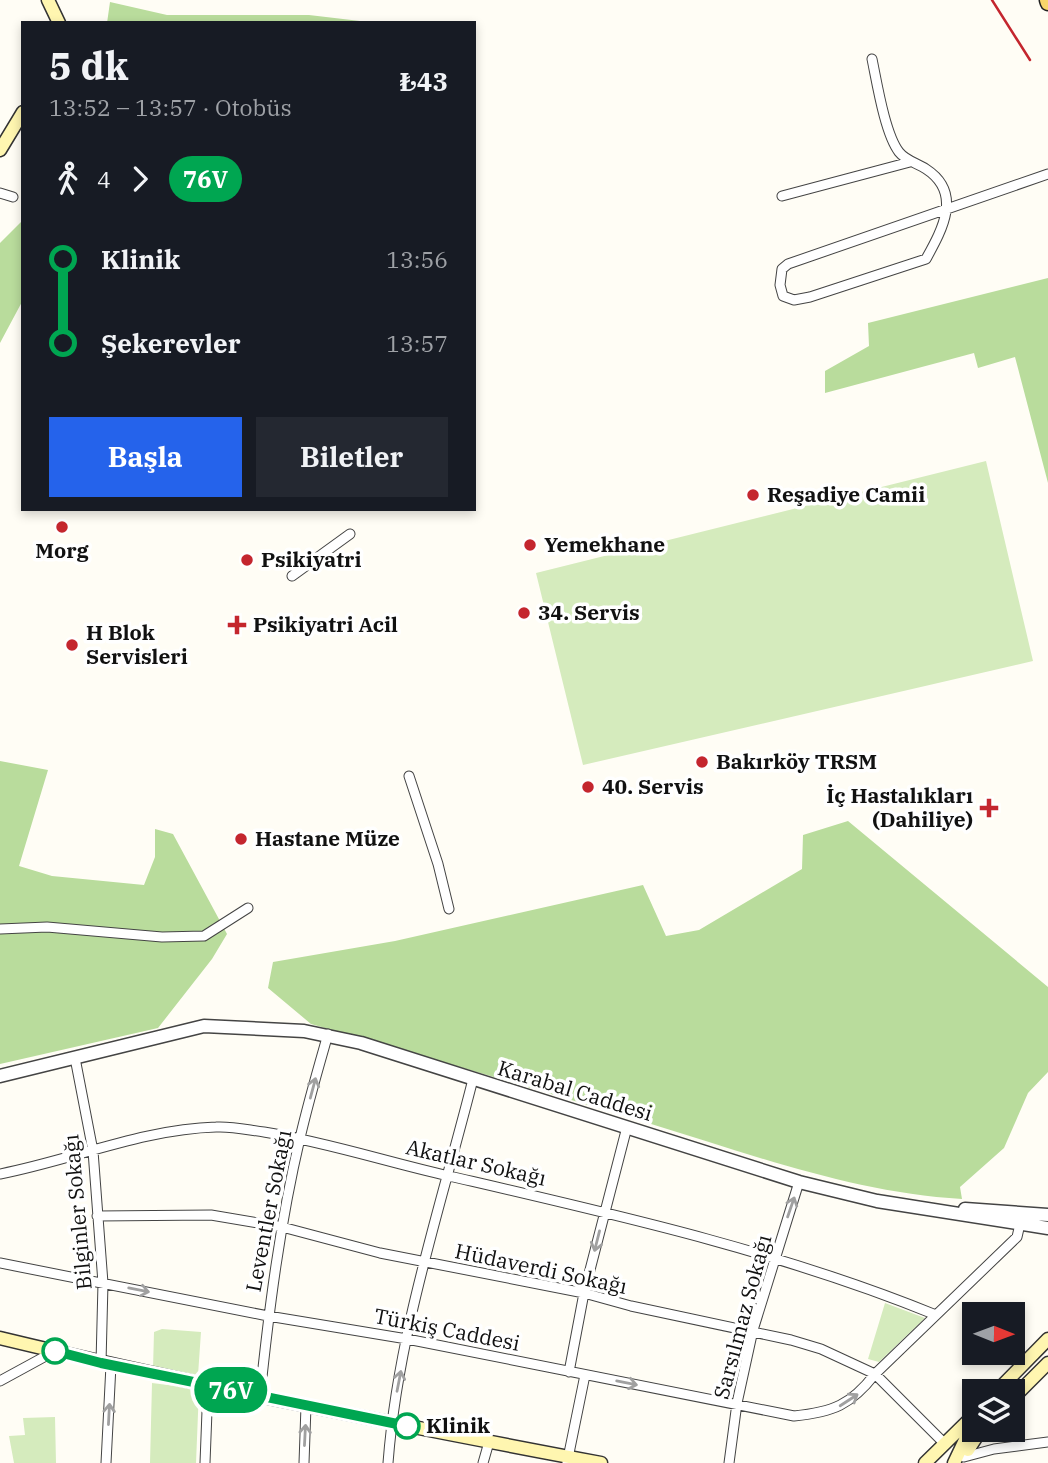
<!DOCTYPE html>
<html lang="tr">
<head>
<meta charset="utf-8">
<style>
	:root { --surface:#171b24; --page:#242831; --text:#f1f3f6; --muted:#9ea1a6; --accent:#2563eb }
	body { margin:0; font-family:"IBM Plex Serif",serif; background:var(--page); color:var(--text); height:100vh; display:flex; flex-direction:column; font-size:26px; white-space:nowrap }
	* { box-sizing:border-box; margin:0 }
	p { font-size:23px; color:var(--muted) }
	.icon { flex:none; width:38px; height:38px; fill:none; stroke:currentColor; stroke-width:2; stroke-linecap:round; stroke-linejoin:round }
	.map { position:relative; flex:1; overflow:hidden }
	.drawer { position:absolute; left:21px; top:21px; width:455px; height:490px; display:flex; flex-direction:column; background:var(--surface); border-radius:0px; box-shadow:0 4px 10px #0003 }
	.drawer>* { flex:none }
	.badge { padding:0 14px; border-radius:23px; font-size:24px; line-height:46px }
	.needle { width:46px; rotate:91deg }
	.buttons { position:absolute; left:962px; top:1302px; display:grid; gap:14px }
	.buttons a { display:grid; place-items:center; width:63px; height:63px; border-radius:0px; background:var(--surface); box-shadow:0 4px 10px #0003; font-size:35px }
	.map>.badge { position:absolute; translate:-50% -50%; box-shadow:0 0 0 4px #fff }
	.legs { display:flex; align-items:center; gap:10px; height:77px; padding:0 28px; font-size:23px }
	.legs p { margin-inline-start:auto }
	.headline { display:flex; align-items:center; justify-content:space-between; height:119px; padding:0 28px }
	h1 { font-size:38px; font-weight:700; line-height:52px }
	.cta { display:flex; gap:14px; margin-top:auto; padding:14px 28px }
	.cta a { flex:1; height:80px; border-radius:0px; background:var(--accent); color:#fff; font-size:28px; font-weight:700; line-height:80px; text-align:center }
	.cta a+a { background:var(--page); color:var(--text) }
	ul { padding:0 28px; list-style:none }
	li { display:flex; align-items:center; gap:24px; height:84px; font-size:26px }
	li i { display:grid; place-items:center; width:10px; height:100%; margin:0 9px; background:currentColor }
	li i::after { content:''; width:18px; height:18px; margin:-9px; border:5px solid; border-radius:50%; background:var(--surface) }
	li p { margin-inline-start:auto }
	li:first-child i { background:linear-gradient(#0000 50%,currentColor 0) }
	li:last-child i { background:linear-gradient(currentColor 50%,#0000 0) }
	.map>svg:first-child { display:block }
	.green { fill:#d5ebbd }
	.forest { fill:#b9dc9c }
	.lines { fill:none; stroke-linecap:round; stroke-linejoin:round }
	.minor-casing { stroke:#444; stroke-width:11 }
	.tertiary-casing { stroke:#444; stroke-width:15 }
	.secondary-casing { stroke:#333; stroke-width:15 }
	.primary-casing { stroke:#222; stroke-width:17 }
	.minor { stroke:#fff; stroke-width:9 }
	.tertiary { stroke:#fff; stroke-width:12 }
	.secondary { stroke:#fff6b0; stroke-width:12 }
	.primary { stroke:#f9d66b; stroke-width:14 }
	.rail { stroke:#c4262e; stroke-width:2.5 }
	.oneway { stroke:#a0a0a0 }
	.line-1-casing { stroke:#fff; stroke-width:16 }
	.line-1 { stroke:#00a651; stroke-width:10 }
	.poi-dot { fill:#c4262e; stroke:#fff; stroke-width:2.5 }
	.stop-1-dot { fill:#fff; stroke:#00a651; stroke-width:3.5 }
	.labels { text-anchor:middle; stroke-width:7; stroke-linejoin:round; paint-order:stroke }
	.poi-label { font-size:21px; font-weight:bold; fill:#111; stroke:#fff; text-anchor:start }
	.street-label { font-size:21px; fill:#111; stroke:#fff }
	.stop-label { font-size:21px; font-weight:bold; fill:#111; stroke:#fff; text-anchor:start }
</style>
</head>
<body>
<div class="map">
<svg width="1048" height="1463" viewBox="0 0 1048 1463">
	<rect width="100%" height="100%" fill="#fffdf5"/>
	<!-- green -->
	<path class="green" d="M986,461l47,200 -450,104 -47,-192z
		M885,1303l40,15 -46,44 -11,-3z
		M162,1329l39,3 -3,43 -45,-6 1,-37z
		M152,1383l47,6 -3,74h-46z
		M55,1417l1,46h-42l-5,-27 16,-1 -2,-17z"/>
	<!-- forest -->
	<path class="forest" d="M110,2l57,13h142l68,8h-270z
		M23,220v80l-23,43v-100z
		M1048,278v205l-33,-126 -37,11 -4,-15 -149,40v-22l44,-25 -1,-23z
		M0,761l48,9 -29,96 33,10 92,9 11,-28v-28l18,5 54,100 -15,25 -54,69 -158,36z
		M848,821l200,166v85l-20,21 -24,55 -44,39 2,12c-108,-6 -212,-45 -314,-76 -112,-34 -225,-67 -337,-99l-43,-36 5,-26 122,-21 248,-56 23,51 33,-6 103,-61 1,-34z"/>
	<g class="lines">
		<defs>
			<path id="minor" d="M872,59c5,24 13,75 27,93 7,9 18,11 27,17 37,24 16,61 0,90l-116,38 -16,3 -11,-4 -3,-11 2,-16 6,-5 260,-90
				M0,193l13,4
				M782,196l128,-34
				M292,576l58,-42
				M409,776l29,88 11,45
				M0,929l47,-2 115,10 42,-1 44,-28
				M75,1058l18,93 10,132 -2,80
				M0,1174c72,-14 143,-45 216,-47 16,-1 32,3 48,5 62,10 123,30 185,44 164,38 330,75 487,139
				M97,1216l114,-1 71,12 98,26 204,40 47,13 160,34 30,9 54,25 69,69
				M0,1263l268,53 139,23 387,77c39,-4 57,-11 81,-42l142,-137 3,-13
				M569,1372l15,-79 43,-166
				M0,1381l55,-30
				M260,1396c9,-87 20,-173 40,-258 8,-35 18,-69 28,-104
				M964,1457l30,-8 54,-7
				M106,1463l5,-98
				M205,1463l3,-78
				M304,1463l2,-57
				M388,1463c10,-131 53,-257 85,-384
				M483,1463l6,-21
				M567,1463l18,-88
				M729,1463l8,-60 16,-73 46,-148"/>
			<path id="tertiary" d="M0,1076l204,-50 100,5 57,12 438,139 78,19 171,27
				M965,1209l83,6"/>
			<path id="secondary" d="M48,0l11,23
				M0,150l23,-38
				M0,1338c199,48 400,87 601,125
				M997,1391l51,-52
				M1013,1398l35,-35
				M968,1450l13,-20
				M925,1463l50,-49
				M954,1463l21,-44"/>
			<path id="primary" d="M1047,0l1,3"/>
		</defs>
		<!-- minor casing -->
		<use href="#minor" class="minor-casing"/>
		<!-- tertiary casing -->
		<use href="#tertiary" class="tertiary-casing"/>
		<!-- secondary casing -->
		<use href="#secondary" class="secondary-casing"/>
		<!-- primary casing -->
		<use href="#primary" class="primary-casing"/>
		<!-- minor -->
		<use href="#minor" class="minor"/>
		<!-- tertiary -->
		<use href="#tertiary" class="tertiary"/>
		<!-- secondary -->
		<use href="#secondary" class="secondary"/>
		<!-- primary -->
		<use href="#primary" class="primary"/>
		<!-- rail -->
		<path class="rail" d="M992,0l38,60"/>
	</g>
	<!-- one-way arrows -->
	<defs><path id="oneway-shaft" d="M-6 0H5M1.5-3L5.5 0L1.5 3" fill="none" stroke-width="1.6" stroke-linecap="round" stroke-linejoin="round" transform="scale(1.75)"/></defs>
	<g class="oneway">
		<use href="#oneway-shaft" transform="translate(313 1088) rotate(-75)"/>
		<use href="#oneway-shaft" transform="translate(791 1207) rotate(-71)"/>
		<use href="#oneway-shaft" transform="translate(597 1241) rotate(104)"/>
		<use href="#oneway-shaft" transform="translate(139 1290) rotate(11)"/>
		<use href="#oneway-shaft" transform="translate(399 1381) rotate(-79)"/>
		<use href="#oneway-shaft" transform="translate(627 1383) rotate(11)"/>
		<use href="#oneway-shaft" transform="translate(849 1400) rotate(-33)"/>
		<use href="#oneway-shaft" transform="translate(109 1414) rotate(-87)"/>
		<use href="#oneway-shaft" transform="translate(305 1435) rotate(-87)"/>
	</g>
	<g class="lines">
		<defs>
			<path id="line-1" d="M55,1351l46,12 306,63"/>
		</defs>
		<!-- line-1 casing -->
		<use href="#line-1" class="line-1-casing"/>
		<!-- line-1 -->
		<use href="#line-1" class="line-1"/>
	</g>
	<!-- markers -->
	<g class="poi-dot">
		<circle cx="753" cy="495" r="7"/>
		<circle cx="62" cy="527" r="7"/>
		<circle cx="530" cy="545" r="7"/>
		<circle cx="247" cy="560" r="7"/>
		<circle cx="524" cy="613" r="7"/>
		<path d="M233.5 614.5h7v7h7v7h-7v7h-7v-7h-7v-7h7z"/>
		<circle cx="72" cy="645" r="7"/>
		<circle cx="702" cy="762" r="7"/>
		<circle cx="588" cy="787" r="7"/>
		<path d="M985.5 797.5h7v7h7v7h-7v7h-7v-7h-7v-7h7z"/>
		<circle cx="241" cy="839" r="7"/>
	</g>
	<g class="stop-1-dot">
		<circle cx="55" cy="1351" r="12"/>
		<circle cx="407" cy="1426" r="12"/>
	</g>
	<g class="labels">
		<!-- poi labels -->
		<g class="poi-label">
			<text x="767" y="502">Reşadiye Camii</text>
			<text x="544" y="552">Yemekhane</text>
			<text x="62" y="558" text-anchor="middle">Morg</text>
			<text x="261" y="567">Psikiyatri</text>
			<text x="538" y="620">34. Servis</text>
			<text x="253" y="632">Psikiyatri Acil</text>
			<text x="86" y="640">H Blok<tspan x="86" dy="24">Servisleri</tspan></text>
			<text x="716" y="769">Bakırköy TRSM</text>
			<text x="602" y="794">40. Servis</text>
			<text x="973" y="803" text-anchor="end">İç Hastalıkları<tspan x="973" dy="24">(Dahiliye)</tspan></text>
			<text x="255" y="846">Hastane Müze</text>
		</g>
		<!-- street labels -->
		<g class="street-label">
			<text transform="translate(575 1091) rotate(17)" y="7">Karabal Caddesi</text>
			<text transform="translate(476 1163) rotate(13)" y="7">Akatlar Sokağı</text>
			<text transform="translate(269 1211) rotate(-79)" y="7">Leventler Sokağı</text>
			<text transform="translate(78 1212) rotate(-95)" y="7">Bilginler Sokağı</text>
			<text transform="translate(541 1269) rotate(12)" y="7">Hüdaverdi Sokağı</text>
			<text transform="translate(743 1317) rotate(-75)" y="7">Sarsılmaz Sokağı</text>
			<text transform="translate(447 1330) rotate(11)" y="7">Türkiş Caddesi</text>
		</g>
		<!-- stop labels -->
		<g class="stop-label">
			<text x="426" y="1433">Klinik</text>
		</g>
	</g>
</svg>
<div class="buttons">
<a><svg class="needle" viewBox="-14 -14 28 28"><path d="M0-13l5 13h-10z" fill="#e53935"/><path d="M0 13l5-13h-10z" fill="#9ea1a6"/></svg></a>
<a><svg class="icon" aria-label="layers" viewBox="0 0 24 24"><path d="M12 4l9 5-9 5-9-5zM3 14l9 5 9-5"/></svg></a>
</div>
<b class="badge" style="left:231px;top:1390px;background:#00a651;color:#fff">76V</b>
<section class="drawer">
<div class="headline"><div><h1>5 dk</h1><p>13:52 – 13:57 · Otobüs</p></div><b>₺43</b></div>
<div class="legs"><svg class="icon" aria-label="walk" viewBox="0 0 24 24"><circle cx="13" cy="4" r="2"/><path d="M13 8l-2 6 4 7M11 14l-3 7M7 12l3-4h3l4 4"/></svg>4<svg class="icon" aria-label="forward" viewBox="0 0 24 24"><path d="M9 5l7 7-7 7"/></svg><b class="badge" style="background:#00a651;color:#fff">76V</b></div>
<ul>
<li><i style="color:#00a651"></i><b>Klinik</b><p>13:56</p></li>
<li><i style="color:#00a651"></i><b>Şekerevler</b><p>13:57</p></li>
</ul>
<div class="cta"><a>Başla</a><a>Biletler</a></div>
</section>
</div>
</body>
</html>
